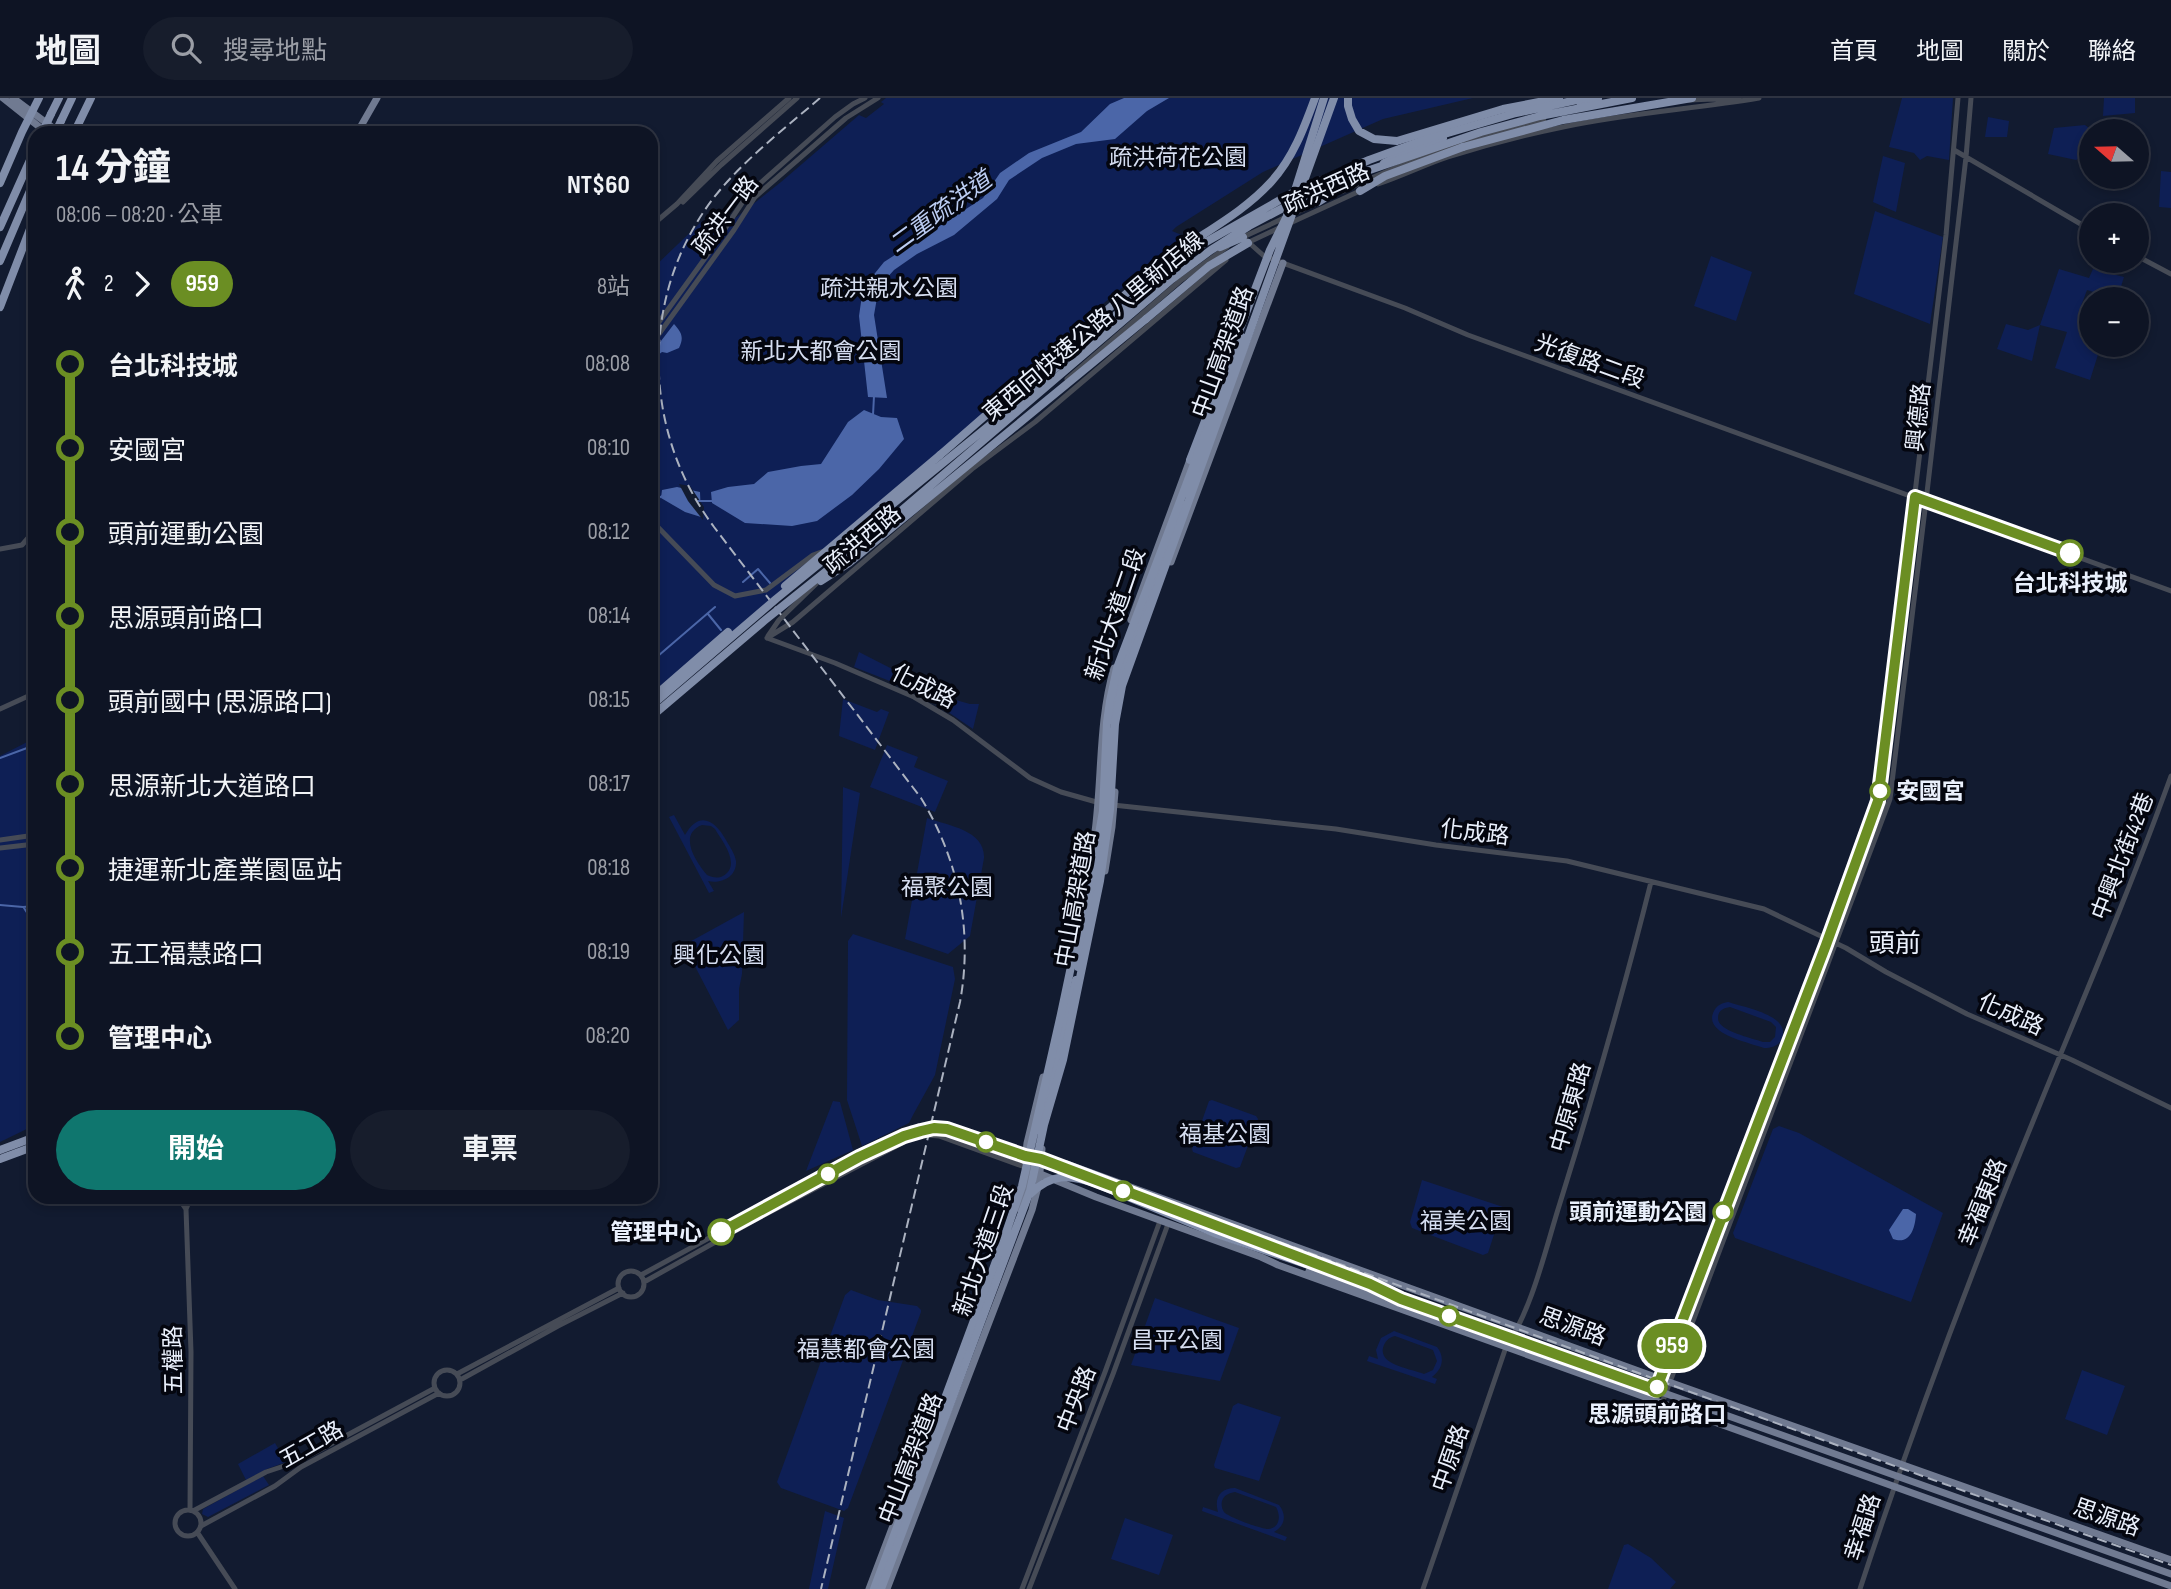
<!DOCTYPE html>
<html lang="zh-TW">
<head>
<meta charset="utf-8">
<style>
	:root { --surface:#0e1424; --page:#171d2c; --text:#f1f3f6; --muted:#9b9ea6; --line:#2e3341; --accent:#0f766e }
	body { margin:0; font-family:"Sofia Sans Condensed","Noto Sans TC",sans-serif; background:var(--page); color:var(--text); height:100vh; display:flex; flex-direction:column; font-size:26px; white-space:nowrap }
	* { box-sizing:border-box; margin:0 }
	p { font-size:23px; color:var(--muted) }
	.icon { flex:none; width:38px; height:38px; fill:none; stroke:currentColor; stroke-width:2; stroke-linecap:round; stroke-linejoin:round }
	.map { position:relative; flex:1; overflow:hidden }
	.sheet { position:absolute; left:28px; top:28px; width:630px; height:1078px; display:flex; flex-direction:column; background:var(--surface); border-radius:21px; box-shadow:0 4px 10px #0003,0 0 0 2px var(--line) }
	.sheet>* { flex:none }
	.badge { padding:0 14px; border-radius:23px; font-size:24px; line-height:46px }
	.needle { width:46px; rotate:290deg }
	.tools { position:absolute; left:2079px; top:21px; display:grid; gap:14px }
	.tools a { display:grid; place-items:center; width:70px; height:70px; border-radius:50%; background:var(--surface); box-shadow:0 4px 10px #0003,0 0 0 2px var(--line); font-size:35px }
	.map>.badge { position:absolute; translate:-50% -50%; box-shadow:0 0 0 4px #fff }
	.legs { display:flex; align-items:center; gap:10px; height:77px; padding:0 28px; font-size:23px }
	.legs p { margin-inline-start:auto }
	.overview { display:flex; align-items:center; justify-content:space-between; height:119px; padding:0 28px }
	h1 { font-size:38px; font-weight:700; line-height:52px }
	.cta { display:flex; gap:14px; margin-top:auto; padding:14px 28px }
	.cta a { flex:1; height:80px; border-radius:42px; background:var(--accent); color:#fff; font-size:28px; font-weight:700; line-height:80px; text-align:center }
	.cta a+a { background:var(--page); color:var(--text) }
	ul { padding:0 28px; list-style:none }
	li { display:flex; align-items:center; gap:24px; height:84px; font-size:26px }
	li i { display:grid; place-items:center; width:10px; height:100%; margin:0 9px; background:currentColor }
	li i::after { content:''; width:18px; height:18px; margin:-9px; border:5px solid; border-radius:50%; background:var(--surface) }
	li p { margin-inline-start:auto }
	li:first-child i { background:linear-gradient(#0000 50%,currentColor 0) }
	li:last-child i { background:linear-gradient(currentColor 50%,#0000 0) }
	header { display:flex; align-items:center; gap:42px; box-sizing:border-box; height:98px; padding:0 35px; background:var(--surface); border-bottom:2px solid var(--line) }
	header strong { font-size:33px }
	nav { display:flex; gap:38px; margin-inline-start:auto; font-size:24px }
	.search { width:490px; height:63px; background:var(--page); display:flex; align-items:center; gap:18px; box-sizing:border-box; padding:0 24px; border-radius:38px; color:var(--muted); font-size:26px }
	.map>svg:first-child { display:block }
	.green { fill:#0e1f55; fill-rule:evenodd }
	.water { fill:#4b66a8 }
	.pier { fill:#121b30 }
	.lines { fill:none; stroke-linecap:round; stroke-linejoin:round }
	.stream { stroke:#4b66a8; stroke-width:2 }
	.minor { stroke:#464b56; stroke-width:5 }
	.major { stroke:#707a91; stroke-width:7 }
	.highway { stroke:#808da9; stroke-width:8 }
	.rail { stroke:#abb2c0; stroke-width:2; stroke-dasharray:10 5; stroke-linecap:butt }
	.highway-bridge { stroke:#808da9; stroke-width:8 }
	.line-1-casing { stroke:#fff; stroke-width:16 }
	.line-1 { stroke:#6b8e23; stroke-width:10 }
	.stop-1-dot { fill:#fff; stroke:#6b8e23; stroke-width:3.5 }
	.labels { text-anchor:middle; stroke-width:7; stroke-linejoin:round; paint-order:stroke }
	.park-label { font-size:23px; fill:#d5ddf0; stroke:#04060f }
	.street-label { font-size:23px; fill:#eaf0fc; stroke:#04060f }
	.stop-label { font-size:23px; font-weight:bold; fill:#eaf0fc; stroke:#04060f }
	.water-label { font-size:24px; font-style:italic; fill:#bccdf3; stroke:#04060f }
	.quarter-label { font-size:26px; fill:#eaf0fc; stroke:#04060f }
</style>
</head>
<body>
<header>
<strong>地圖</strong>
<div class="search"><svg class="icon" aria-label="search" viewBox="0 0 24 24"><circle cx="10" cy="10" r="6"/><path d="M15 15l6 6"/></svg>搜尋地點</div>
<nav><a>首頁</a><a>地圖</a><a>關於</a><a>聯絡</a></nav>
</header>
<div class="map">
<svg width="2171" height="1491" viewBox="0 0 2171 1491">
	<rect width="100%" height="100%" fill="#121b30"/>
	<!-- green -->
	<path class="green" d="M886,0h587l-90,21 -120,53 -87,55 -4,4 12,5 -86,72 -74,78 -373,314v-430l51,-49 13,13 66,-52 78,-67 7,3 18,-14 -3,-2z
		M1902,0h51l-4,62 -22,-4 -7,4 -6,-7 -25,-6z
		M2104,0h31v15l-32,3z
		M1988,19l21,4 -2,16h-22z
		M2085,27l5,4 -7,27 -7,4 -28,-6 6,-26z
		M1883,58l22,7 -9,49 -23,-10z
		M2161,73l10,1v36l-12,-1z
		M1875,113l68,26 -13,87 -76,-30z
		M1711,158l41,16 -16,49 -42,-15z
		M2059,171l30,9 4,-9 31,8 -7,22 -30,-9 -6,16 10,3v36h10l-11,35 -35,-12 12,-36 -27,-7 -8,36 -35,-12 9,-25 22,6 12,-5z
		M859,554l45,23 -4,10 -46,-18z
		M913,590l57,16h9l-6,25z
		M843,601l34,13 4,-3 8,3 -14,38 -36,-14z
		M35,640v387l-35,17v-386z
		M887,647l31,12 -4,10 34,14 -13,31 -65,-25z
		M843,689l17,6 -19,125z
		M674,717l11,20c14,-25 30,-15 41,5 4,7 9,14 10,21 1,16 -15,23 -28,20l6,10 -5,2 -40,-76zM702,727l9,1 4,3c7,12 27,36 8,47 -6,3 -11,1 -16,-1 -12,-14 -29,-41 -5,-50z
		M927,720c22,8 58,12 57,40l-14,78 -22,18 -43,-15z
		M744,814l-2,62 -3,15v31l-11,10 -44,-85z
		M853,836l100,33 2,12 -20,96 -22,40 -4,8 -47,23 -15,-46 1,-159z
		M1728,904c15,5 63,13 54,36 -3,8 -10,10 -18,10 -15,-6 -62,-14 -50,-37 3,-6 8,-8 14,-9zM1730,909l41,15 5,5 -1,10 -5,5h-7c-11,-4 -46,-11 -45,-24 0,-8 6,-10 12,-11z
		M1212,1002l44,16 2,3 -18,48 -4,1 -43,-16 -1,-3 17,-48z
		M833,1003l7,1 13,48 -47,21z
		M1779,1028l20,7 144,80 -32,89 -176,-64 -2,-5 40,-104z
		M1422,1082l81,27 -15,46 -5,2 -71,-27 -2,-6z
		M851,1192l27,10 39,6 4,4v2l-73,196 -4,3 -63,-23 -4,-6 68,-187z
		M1155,1200l84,30 -19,53 -89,-16z
		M1394,1233l43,16c8,10 6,22 -5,30l5,2 -2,5 -68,-23 2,-5 9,3 -2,-9 5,-12zM1395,1238l38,14 4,11 -4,9 -9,4c-13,-5 -45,-9 -41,-26 2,-7 5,-10 12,-12z
		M2082,1272l43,16 -18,49 -42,-16z
		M1238,1305l43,14 -22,64 -44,-13 -1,-3 19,-59z
		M275,1345l11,19 -19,7 -21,11 -8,-16z
		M263,1378l6,9 -61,32 -6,-3 1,-5z
		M1235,1390l44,17c8,10 6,21 -5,27l13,5 -2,4 -83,-30 1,-4 15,5c-4,-14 2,-24 17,-24zM1235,1394l41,15c5,9 4,21 -8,22 -7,0 -40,-12 -44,-17 -2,-3 -3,-7 -2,-11 2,-6 7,-8 13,-9z
		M825,1413l19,7 -16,71h-19z
		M1125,1420l48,17 -14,40 -48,-16z
		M1628,1446l23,14 25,24 -6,7h-62l16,-44z"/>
	<!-- water -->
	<path class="water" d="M1124,0h45l-22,13 -32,28 -39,5 -34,14 -33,22 -12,19 -43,36 -37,19 -23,16 -9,10 -7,12 -4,23 13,83 -19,-1 -9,-81 4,-28 21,-26 99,-64 17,-25 29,-20 52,-21 29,-28z
		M674,226c8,9 10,13 5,24l-12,5 -5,-1 -8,6 -3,-4z
		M864,312l17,7 16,1 7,21 -25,30 -27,26 -35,26 -25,5 -47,-3 -33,-20 -1,-11 17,-5 26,-3 14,-12 33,-6 20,-2 27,-42z
		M677,389l23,5 1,25 -16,-5 -24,-14 1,-8z
		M1903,1111h5l8,5c-1,15 -6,31 -23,25l-4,-9z"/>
	<!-- pier -->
	<path class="pier" d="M679,386l11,2 14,21 -1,13 -15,-19z"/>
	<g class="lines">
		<!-- stream -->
		<path class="stream" d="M873,317l1,-19
			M698,403h16
			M651,405l11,-7
			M743,484l15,-13 12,14
			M708,516l13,16
			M651,564l64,-55
			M0,660l35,-13
			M0,807l23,2 12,-1
			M24,810l11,17"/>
		<!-- minor -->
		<path class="minor" d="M1689,2l50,-2
			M1954,52l137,80
			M1378,86c24,-8 46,-19 70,-27 38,-12 76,-22 115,-30 65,-14 131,-18 196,-29
			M1343,93c65,-31 131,-54 201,-70
			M683,104l38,-37 76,-67
			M1288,126l74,-34
			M651,128l26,-22 40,-43 72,-63
			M1241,140l80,-37
			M1246,142l18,16 141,52 63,27 703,256
			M1247,145l32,-15
			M2137,158l34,18
			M651,235l57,-79 40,-60 87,-77 18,-13 12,-6
			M651,247l83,-115 21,-33 91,-79 32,-20
			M1067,281l113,-98 47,-34
			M651,422l63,65 21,11 31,-6 47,-35 11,-4
			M0,451l22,-4 13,-15
			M768,538l11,-16 37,-36
			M767,540l68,25 79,34 39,23 77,58 31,14 39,11
			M767,540l26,-16 179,-153 63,-47 191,-162
			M0,611l35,-16
			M1113,707l223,24 100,16 131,16 197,48 82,39 40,24 81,42 105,46 99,48
			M0,742l35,-5
			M0,750l35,-4
			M178,1099l8,12
			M618 1186a13 13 0 1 1 26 0a13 13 0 1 1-26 0Z
			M641,1177l221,-120 42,-19 37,-8 84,28
			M644,1184l109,-61 157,-82 17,-4 12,1 86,31
			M434 1285a13 13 0 1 1 26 0a13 13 0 1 1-26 0Z
			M457,1276l162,-86
			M460,1282l98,-54 65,-33
			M1652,1301l176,-460 50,-138 68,-566 12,-137
			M1662,1305l228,-604 36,-298 40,-344 5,-59
			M190,1412l1,-158 -5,-143 5,-12
			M175 1425a13 13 0 1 1 26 0a13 13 0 1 1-26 0Z
			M193,1413l73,-39 33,-11 136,-73
			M201,1428l74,-40 26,-19 138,-74
			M197,1434l38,57
			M1022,1491l83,-217 55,-151
			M1029,1491l84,-215 55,-150
			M1423,1491l83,-242c27,-40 39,-97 54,-144 33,-106 64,-213 91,-321
			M1860,1491c39,-119 82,-238 128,-355 59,-153 127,-303 183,-458"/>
		<!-- major -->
		<path class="major" d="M3,0l44,35
			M13,0l47,35
			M357,35l20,-35
			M1220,276l15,-39
			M1171,464l112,-299
			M1131,522l60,-163
			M1093,748c10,-59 4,-120 21,-178
			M1105,773l7,-44 3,-35
			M1039,1061l28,5 602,218 502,178
			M1025,1063l2,-18 16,-66
			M1048,1065l38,14
			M1038,1075l58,24 165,60 17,8 893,321
			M1130,1096l185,70
			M1020,1111l10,-38 6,-6
			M1309,1173l58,21 20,4
			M1379,1190l22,11 770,275
			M869,1491l53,-140
			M887,1491l145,-379 7,-27 3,-34"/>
		<!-- highway -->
		<path class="highway" d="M1348,0v8l4,13 7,12 15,8 23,2 106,-32 56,-11
			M1580,4l18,-4
			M51,16l8,-16
			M61,23l11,-23
			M74,35l17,-35
			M1384,65l33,-16 26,-9
			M1360,93l25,-15 78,-29
			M1318,104l42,-26
			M1287,118l37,-118
			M0,129l35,-78
			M1220,149l23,-10
			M0,163l35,-82
			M0,209l35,-91
			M1146,221l63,-53 39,-23
			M1085,249l55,-46
			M940,357c75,-65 149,-131 225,-194 35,-27 76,-46 106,-79 22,-24 33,-54 44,-84
			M1190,362l35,-91
			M1113,623l4,-32 7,-22 60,-162
			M1078,869l23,-125
			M1038,1032l38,-150
			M0,1052l35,-13
			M0,1061l35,-13
			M1097,1086l120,50 165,56
			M874,1491l125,-336"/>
		<!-- rail -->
		<path class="rail" d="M820,0c-37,32 -78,63 -108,102 -73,97 -70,231 2,327l207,271c38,62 52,133 39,204l-139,587
			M909,1029l11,-1 12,4 92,32 53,6c365,133 728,267 1094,397"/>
		<!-- highway-bridge -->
		<path class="highway-bridge" d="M42,35l9,-19
			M55,35l6,-12
			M1463,49l100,-27 129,-22
			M0,85l22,-51 17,-34
			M1235,244l35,-92 17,-34
			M821,483l28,-18 297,-244
			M785,488l155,-131
			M651,601l77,-67
			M651,608l125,-107 226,-184 165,-145 39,-28 88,-50 75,-32 55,-20 92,-27 70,-15
			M651,619l113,-96 131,-105 277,-237 39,-29 38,-24 68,-36 41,-16 123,-42 59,-16 92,-18
			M1029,1097c22,-22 40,-21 68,-11
			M999,1155l23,-67 39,-172 38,-180 4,-23 4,-89 3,-21 7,-33 125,-331
			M881,1491l149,-398 14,-66 19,-65 37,-179 10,-71 5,-86 7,-38 212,-588"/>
	</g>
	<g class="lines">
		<defs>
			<path id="line-1" d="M721,1134l138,-75 45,-21 17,-5 13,-3 13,1 78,27 16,3 329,125 31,15 255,91 170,-445 52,-144 37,-304 155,56"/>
		</defs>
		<!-- line-1 casing -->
		<use href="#line-1" class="line-1-casing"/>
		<!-- line-1 -->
		<use href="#line-1" class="line-1"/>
	</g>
	<!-- markers -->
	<g class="stop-1-dot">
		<circle cx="2070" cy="455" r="12"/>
		<circle cx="1880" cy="693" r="9"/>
		<circle cx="986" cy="1044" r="9"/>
		<circle cx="828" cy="1076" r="9"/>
		<circle cx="1123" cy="1093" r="9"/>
		<circle cx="1723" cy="1114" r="9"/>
		<circle cx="721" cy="1134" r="12"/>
		<circle cx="1449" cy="1218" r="9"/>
		<circle cx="1657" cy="1289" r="9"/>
	</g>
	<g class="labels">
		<!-- park labels -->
		<g class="park-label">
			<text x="1178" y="67">疏洪荷花公園</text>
			<text x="889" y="198">疏洪親水公園</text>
			<text x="821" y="261">新北大都會公園</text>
			<text x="947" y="797">福聚公園</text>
			<text x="719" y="865">興化公園</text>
			<text x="1225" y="1044">福基公園</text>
			<text x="1466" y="1131">福美公園</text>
			<text x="1177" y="1250">昌平公園</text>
			<text x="866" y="1259">福慧都會公園</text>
		</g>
		<!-- street labels -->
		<g class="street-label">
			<text transform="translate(1326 90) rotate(-24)" y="8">疏洪西路</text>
			<text transform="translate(725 117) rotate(-53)" y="8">疏洪一路</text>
			<text transform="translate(1093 228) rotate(-40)" y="8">東西向快速公路 八里新店線</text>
			<text transform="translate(1222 254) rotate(-70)" y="8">中山高架道路</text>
			<text transform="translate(1590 263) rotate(20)" y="8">光復路二段</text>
			<text transform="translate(1918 319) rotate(-84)" y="8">興德路</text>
			<text transform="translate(862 441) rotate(-40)" y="8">疏洪西路</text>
			<text transform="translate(1115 516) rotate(-71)" y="8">新北大道二段</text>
			<text transform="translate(924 588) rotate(27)" y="8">化成路</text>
			<text transform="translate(1475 734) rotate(7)" y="8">化成路</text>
			<text transform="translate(2122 758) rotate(-69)" y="8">中興北街42巷</text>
			<text transform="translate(1075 801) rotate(-80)" y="8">中山高架道路</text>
			<text transform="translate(2011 916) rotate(24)" y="8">化成路</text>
			<text transform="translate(1570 1009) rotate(-74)" y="8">中原東路</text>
			<text transform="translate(1982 1104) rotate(-68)" y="8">幸福東路</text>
			<text transform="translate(983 1152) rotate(-71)" y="8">新北大道三段</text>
			<text transform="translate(1573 1228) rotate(20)" y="8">思源路</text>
			<text transform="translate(173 1262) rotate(-91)" y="8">五權路</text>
			<text transform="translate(1076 1301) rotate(-69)" y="8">中央路</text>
			<text transform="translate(311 1346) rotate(-30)" y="8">五工路</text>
			<text transform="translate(910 1360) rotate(-69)" y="8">中山高架道路</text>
			<text transform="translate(1450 1360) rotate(-71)" y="8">中原路</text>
			<text transform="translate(2107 1419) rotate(19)" y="8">思源路</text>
			<text transform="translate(1862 1429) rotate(-72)" y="8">幸福路</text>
		</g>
		<!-- stop labels -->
		<g class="stop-label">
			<text x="2070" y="493">台北科技城</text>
			<text x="1896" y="701" text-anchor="start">安國宮</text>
			<text x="1707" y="1122" text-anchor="end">頭前運動公園</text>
			<text x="702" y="1142" text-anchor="end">管理中心</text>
			<text x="1657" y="1324">思源頭前路口</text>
		</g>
		<!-- water labels -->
		<g class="water-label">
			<text transform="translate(940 114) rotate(-36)" y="8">二重疏洪道</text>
		</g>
		<!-- quarter labels -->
		<g class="quarter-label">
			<text x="1895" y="854">頭前</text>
		</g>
	</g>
</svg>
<div class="tools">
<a><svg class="needle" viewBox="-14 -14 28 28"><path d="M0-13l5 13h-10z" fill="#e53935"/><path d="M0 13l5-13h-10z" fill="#9b9ea6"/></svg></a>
<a>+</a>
<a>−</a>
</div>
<b class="badge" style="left:1672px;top:1248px;background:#6b8e23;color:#fff">959</b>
<section class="sheet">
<div class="overview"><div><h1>14 分鐘</h1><p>08:06 – 08:20 · 公車</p></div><b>NT$60</b></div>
<div class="legs"><svg class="icon" aria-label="walk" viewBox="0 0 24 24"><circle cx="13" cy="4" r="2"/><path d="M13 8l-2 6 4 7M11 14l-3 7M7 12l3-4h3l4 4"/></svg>2<svg class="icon" aria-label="forward" viewBox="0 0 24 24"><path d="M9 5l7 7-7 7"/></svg><b class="badge" style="background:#6b8e23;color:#fff">959</b><p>8站</p></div>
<ul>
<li><i style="color:#6b8e23"></i><b>台北科技城</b><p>08:08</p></li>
<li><i style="color:#6b8e23"></i><span>安國宮</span><p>08:10</p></li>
<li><i style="color:#6b8e23"></i><span>頭前運動公園</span><p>08:12</p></li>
<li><i style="color:#6b8e23"></i><span>思源頭前路口</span><p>08:14</p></li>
<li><i style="color:#6b8e23"></i><span>頭前國中 (思源路口)</span><p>08:15</p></li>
<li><i style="color:#6b8e23"></i><span>思源新北大道路口</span><p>08:17</p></li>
<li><i style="color:#6b8e23"></i><span>捷運新北產業園區站</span><p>08:18</p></li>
<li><i style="color:#6b8e23"></i><span>五工福慧路口</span><p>08:19</p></li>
<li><i style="color:#6b8e23"></i><b>管理中心</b><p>08:20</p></li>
</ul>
<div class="cta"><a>開始</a><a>車票</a></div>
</section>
</div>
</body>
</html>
